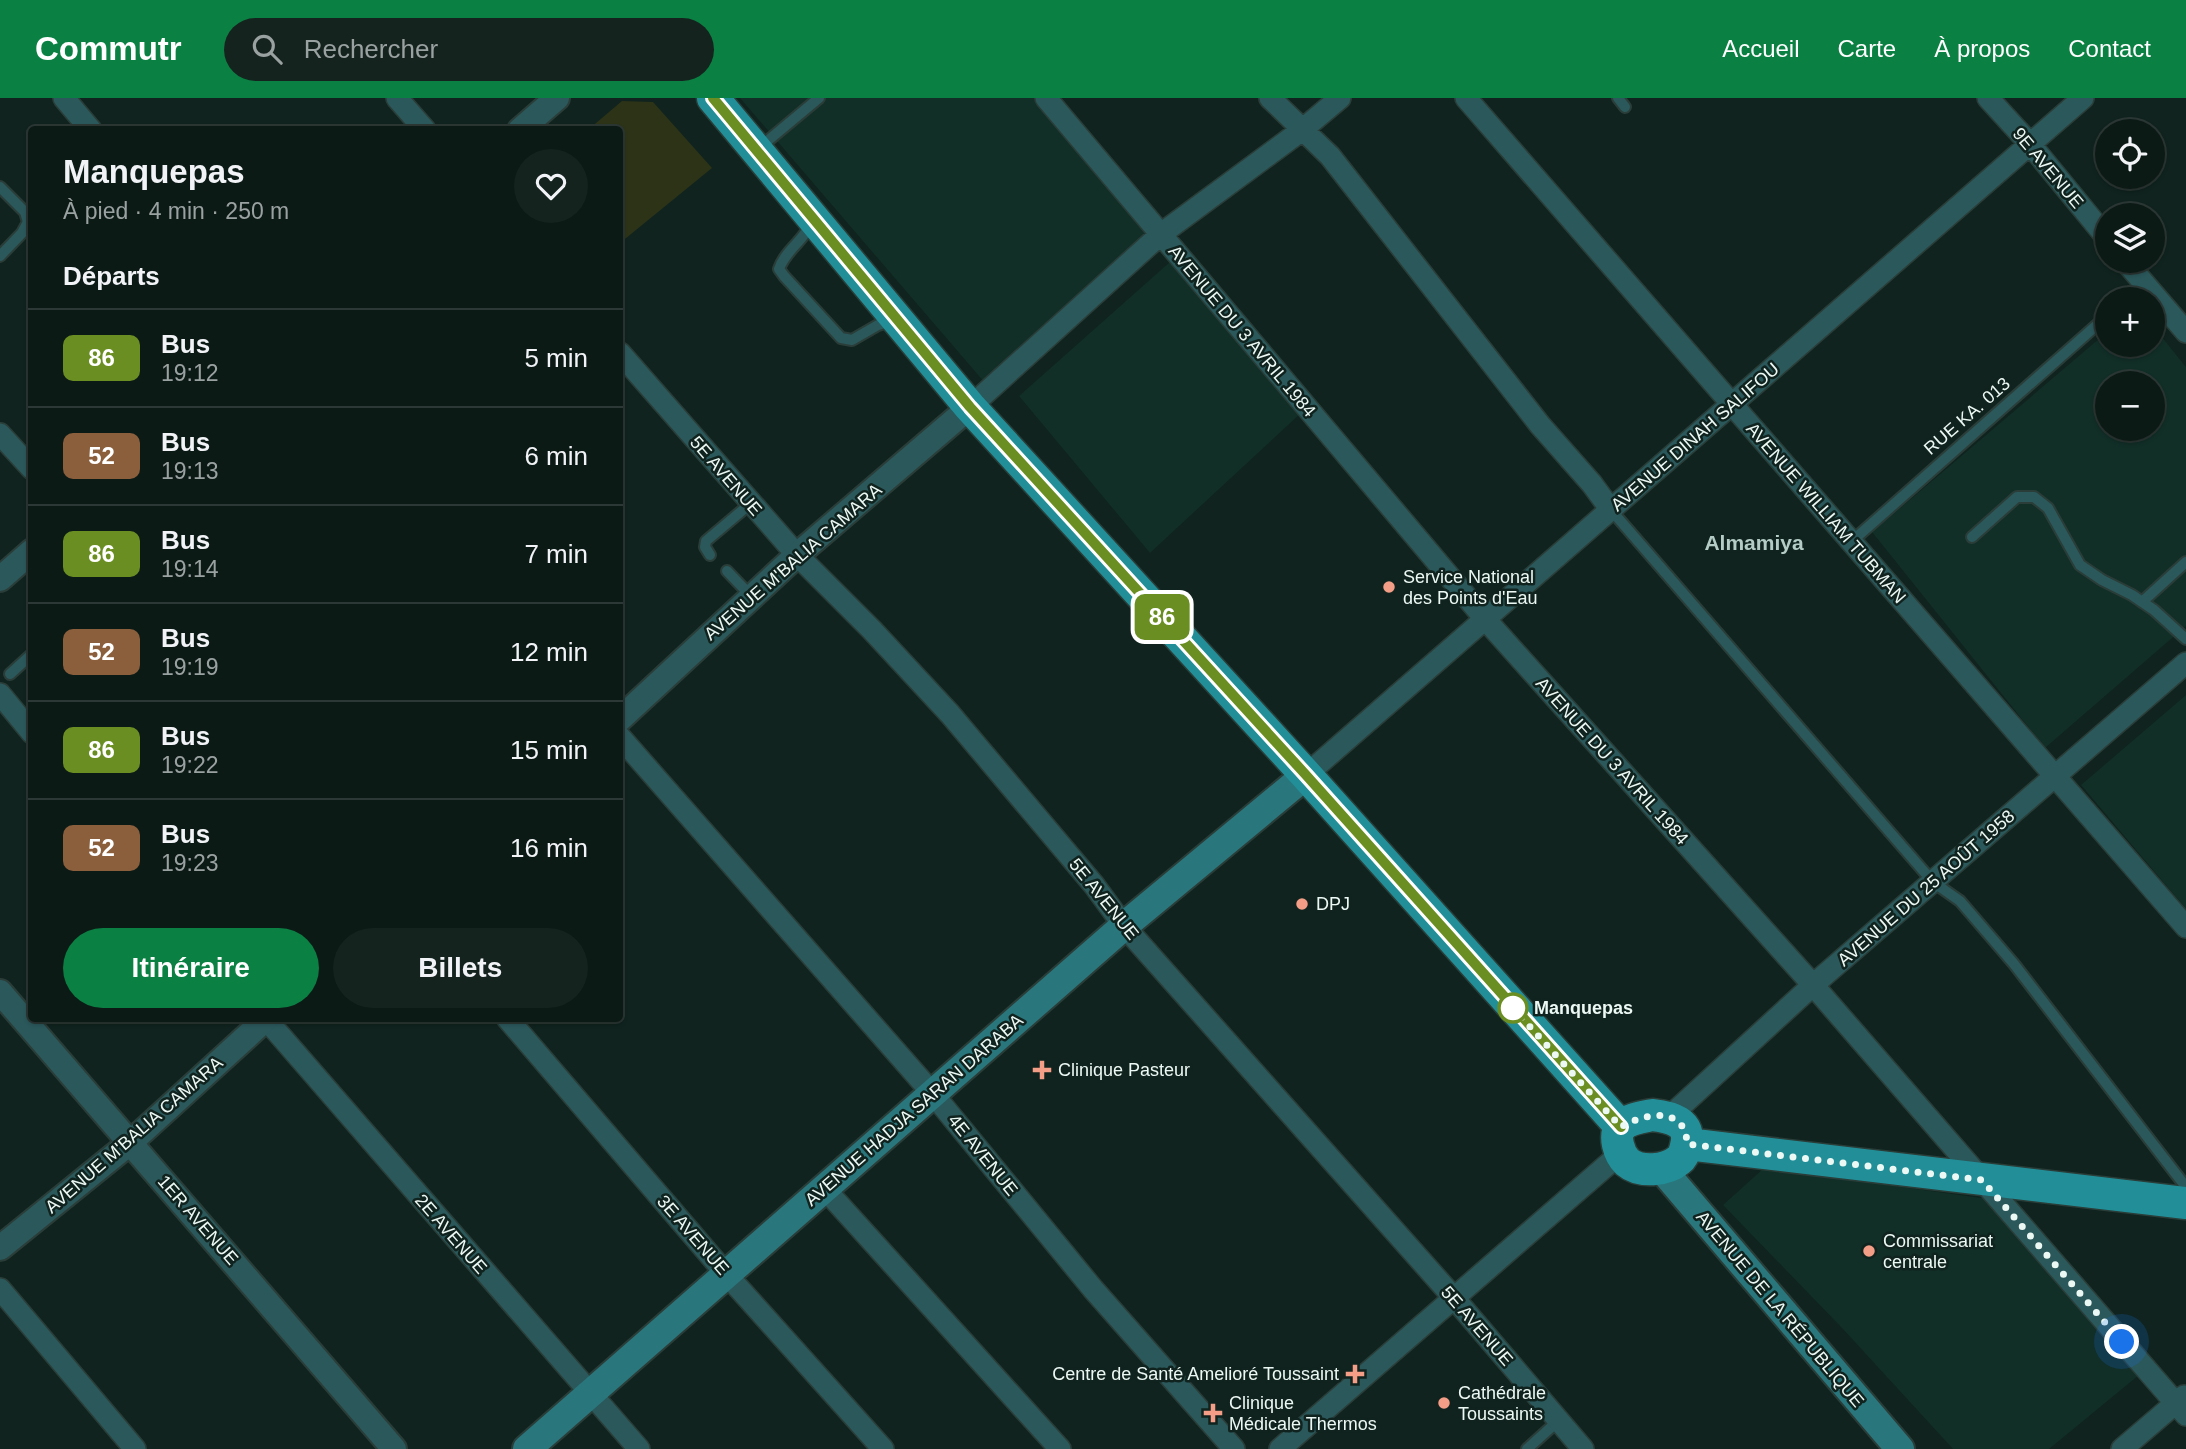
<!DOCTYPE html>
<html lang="fr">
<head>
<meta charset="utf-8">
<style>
	:root { --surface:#0c1a16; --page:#15231f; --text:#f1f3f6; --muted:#9aa1a1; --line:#2c3835; --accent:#0b8043 }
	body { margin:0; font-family:Helvetica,sans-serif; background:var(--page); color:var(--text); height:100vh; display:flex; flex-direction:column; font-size:26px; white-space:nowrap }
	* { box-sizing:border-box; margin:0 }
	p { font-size:23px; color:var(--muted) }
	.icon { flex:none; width:38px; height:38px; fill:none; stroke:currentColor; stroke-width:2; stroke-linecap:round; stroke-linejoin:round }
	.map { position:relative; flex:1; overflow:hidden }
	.drawer { position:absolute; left:28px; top:28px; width:595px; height:896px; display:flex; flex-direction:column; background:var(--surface); border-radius:7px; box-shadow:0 2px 5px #0004,0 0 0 2px var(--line) }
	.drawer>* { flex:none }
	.badge { padding:0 14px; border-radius:10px; font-size:24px; line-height:46px }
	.buttons { position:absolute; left:2095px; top:21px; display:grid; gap:14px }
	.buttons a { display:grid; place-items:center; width:70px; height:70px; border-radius:50%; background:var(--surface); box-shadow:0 2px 5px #0004,0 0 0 2px var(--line); font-size:35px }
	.you { position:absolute; width:35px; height:35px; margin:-18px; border:5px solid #fff; border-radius:50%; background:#1a73e8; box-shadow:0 0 0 10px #1a73e833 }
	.map>.badge { position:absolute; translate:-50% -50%; box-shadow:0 0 0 4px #fff }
	h2 { padding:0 35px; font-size:26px; line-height:63px }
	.round { display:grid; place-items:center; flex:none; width:74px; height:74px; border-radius:37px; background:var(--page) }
	.overview { display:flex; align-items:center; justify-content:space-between; height:119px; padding:0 35px }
	h1 { font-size:33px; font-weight:700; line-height:52px }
	.primary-button { display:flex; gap:14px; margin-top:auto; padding:14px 35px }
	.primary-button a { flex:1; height:80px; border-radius:42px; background:var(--accent); color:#fff; font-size:28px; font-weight:700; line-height:80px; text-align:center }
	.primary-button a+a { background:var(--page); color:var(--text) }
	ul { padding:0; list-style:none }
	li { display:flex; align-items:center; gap:21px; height:98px; padding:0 35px; border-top:2px solid var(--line) }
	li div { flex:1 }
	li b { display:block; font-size:26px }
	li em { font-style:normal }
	li .badge { min-width:77px; font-weight:700; text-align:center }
	header { display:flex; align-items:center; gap:42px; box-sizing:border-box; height:98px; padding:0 35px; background:var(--accent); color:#fff }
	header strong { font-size:33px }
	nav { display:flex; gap:38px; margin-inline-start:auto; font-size:24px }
	.search { width:490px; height:63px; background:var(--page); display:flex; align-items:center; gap:18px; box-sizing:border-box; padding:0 24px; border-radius:38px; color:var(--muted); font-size:26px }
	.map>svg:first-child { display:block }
	.built { fill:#112e27; fill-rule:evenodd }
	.green { fill:#2c3317 }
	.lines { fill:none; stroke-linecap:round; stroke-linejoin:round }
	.service-casing { stroke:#2a3d38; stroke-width:14 }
	.minor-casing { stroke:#2a3d38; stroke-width:24 }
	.tertiary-casing { stroke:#2a3d38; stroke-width:28 }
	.secondary-casing { stroke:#2a3d38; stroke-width:32 }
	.primary-casing { stroke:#2a3d38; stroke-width:35 }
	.service { stroke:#2b585b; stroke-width:10 }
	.minor { stroke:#2b585b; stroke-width:21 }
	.tertiary { stroke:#2b585b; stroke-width:24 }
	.secondary { stroke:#29777d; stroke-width:28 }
	.primary { stroke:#228f98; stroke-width:32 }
	.line-casing { stroke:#fff; stroke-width:16 }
	.line { stroke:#6b8e23; stroke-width:10 }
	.walk { stroke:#ecf8f4; stroke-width:7; stroke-dasharray:0 12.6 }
	.poi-dot { fill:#f49e87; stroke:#10231e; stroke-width:2.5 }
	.stop-dot { fill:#fff; stroke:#6b8e23; stroke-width:3.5 }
	.labels { text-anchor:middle; stroke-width:5; stroke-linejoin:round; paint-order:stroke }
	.street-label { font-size:18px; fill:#ecf8f4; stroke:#10231e }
	.poi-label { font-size:18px; fill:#ecf8f4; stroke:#10231e; text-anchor:start }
	.stop-label { font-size:18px; font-weight:bold; fill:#ecf8f4; stroke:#10231e; text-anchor:start }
	.quarter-label { font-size:21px; font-weight:bold; fill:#b4ccc5; stroke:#10231e }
</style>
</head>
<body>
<header>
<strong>Commutr</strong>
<div class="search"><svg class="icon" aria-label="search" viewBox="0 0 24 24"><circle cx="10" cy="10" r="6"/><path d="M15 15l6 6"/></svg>Rechercher</div>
<nav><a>Accueil</a><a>Carte</a><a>À propos</a><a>Contact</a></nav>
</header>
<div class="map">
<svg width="2186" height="1351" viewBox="0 0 2186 1351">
	<rect width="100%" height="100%" fill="#10231e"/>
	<!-- built -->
	<path class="built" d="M740,0h295l120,140 -170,145z
		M1171,163l130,152 -151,140 -131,-157z
		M2153,228l33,41v259l-141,122 -173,-216 235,-200v13h45zM2107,285h45v46h-45z
		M2186,597v214l-105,-124z
		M1764,1070l225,31 16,24 134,152 -90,74h-96l-110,-120 -120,-124z"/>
	<!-- green -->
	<path class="green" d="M622,3l31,1 59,66 -92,75v-113l-31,-1z"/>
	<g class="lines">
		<defs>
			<path id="service" d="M1618,0l7,9
				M759,50l60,-50
				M0,89l25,25 3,10 -6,11 -22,23
				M811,126c-8,17 -26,27 -32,45l5,7 57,62 11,2 26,-15 17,-5
				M2127,201l17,-15
				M1611,412l322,372 27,19 54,63 172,223
				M1972,439l45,-40h17l14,11 32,57 22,15 30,15 22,15 32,29
				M1851,444l256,-226
				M710,457l-5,-8 1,-6 44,-37
				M727,473l24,25
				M2142,504l44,-40
				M10,576l22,-20
				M1527,1351l31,-28"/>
			<path id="minor" d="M64,0l27,32
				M397,0l28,32
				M1046,0l440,522 327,365 373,430
				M1270,0l60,58 210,269 52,59 19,26
				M1466,0l720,829
				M1988,0l42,46 77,94
				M2125,163l61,71
				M620,255l177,202 75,75 78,84 144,171 30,41 330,372 129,151
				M970,309l191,-173 141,-104 38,-32
				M0,336l32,35
				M0,596l32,39
				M620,639l313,357 160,195 141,160
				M1306,677l777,-677
				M265,920l374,431
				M507,920l220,257 156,174
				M1669,1019l144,-132 373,-322
				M824,1090l236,261
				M0,1191l135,160
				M1280,1351l341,-296
				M2122,1351l62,-53"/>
			<path id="tertiary" d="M520,32l37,-32
				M0,481l32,-28
				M620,621l177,-164 173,-148
				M0,894l394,457
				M0,1150l131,-106 136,-124"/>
			<path id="secondary" d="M1661,1070l239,281
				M527,1351l597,-523 182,-151"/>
			<path id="primary" d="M713,0l257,309 336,368 315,352
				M1652,1017c19,2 40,7 34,31 -1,5 -3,11 -7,14 -13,11 -39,13 -52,2 -8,-8 -14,-26 -6,-36 7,-7 22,-9 31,-11z
				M1687,1046l499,59"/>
		</defs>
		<!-- service casing -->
		<use href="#service" class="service-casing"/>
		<!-- minor casing -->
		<use href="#minor" class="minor-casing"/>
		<!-- tertiary casing -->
		<use href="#tertiary" class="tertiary-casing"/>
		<!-- secondary casing -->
		<use href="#secondary" class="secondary-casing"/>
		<!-- primary casing -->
		<use href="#primary" class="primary-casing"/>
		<!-- service -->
		<use href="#service" class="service"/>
		<!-- minor -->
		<use href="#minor" class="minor"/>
		<!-- tertiary -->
		<use href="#tertiary" class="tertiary"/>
		<!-- secondary -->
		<use href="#secondary" class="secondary"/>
		<!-- primary -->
		<use href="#primary" class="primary"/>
	</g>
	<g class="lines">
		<defs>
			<path id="line" d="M713,0l257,309 336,368 315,352"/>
		</defs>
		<!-- line casing -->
		<use href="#line" class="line-casing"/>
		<!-- line -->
		<use href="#line" class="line"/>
		<!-- walk -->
		<path class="walk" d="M1513,910l108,119c23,-14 65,-22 66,17l295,36 140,162"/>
	</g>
	<!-- markers -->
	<g class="poi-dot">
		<circle cx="1389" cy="489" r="7"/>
		<circle cx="1302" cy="806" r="7"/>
		<path d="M1038.5 961.5h7v7h7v7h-7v7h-7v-7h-7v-7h7z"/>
		<circle cx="1869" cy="1153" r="7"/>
		<path d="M1351.5 1265.5h7v7h7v7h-7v7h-7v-7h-7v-7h7z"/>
		<circle cx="1444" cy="1305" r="7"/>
		<path d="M1209.5 1304.5h7v7h7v7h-7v7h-7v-7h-7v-7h7z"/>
	</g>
	<circle class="stop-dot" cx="1513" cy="910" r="14"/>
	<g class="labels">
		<!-- street labels -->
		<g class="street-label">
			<text transform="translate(2048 70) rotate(50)" y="6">9E AVENUE</text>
			<text transform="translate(1242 233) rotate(50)" y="6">AVENUE DU 3 AVRIL 1984</text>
			<text transform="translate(1967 318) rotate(-41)" y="6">RUE KA. 013</text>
			<text transform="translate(1695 339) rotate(-41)" y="6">AVENUE DINAH SALIFOU</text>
			<text transform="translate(726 378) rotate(49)" y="6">5E AVENUE</text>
			<text transform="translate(1826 415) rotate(49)" y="6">AVENUE WILLIAM TUBMAN</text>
			<text transform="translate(793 464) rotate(-41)" y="6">AVENUE M'BALIA CAMARA</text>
			<text transform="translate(1612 663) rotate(48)" y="6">AVENUE DU 3 AVRIL 1984</text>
			<text transform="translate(1926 790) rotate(-41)" y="6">AVENUE DU 25 AOÛT 1958</text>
			<text transform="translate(1104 801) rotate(51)" y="6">5E AVENUE</text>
			<text transform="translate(914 1012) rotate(-41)" y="6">AVENUE HADJA SARAN DARABA</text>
			<text transform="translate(134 1037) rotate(-41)" y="6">AVENUE M'BALIA CAMARA</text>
			<text transform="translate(983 1057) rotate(51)" y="6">4E AVENUE</text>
			<text transform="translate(198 1122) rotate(49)" y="6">1ER AVENUE</text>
			<text transform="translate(451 1136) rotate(49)" y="6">2E AVENUE</text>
			<text transform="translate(693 1137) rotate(49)" y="6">3E AVENUE</text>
			<text transform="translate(1780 1211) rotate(50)" y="6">AVENUE DE LA RÉPUBLIQUE</text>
			<text transform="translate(1477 1228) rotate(49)" y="6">5E AVENUE</text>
		</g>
		<!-- poi labels -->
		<g class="poi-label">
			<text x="1403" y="485">Service National<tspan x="1403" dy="21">des Points d'Eau</tspan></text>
			<text x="1316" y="812">DPJ</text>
			<text x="1058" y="978">Clinique Pasteur</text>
			<text x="1883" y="1149">Commissariat<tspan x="1883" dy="21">centrale</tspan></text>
			<text x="1339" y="1282" text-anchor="end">Centre de Santé Amelioré Toussaint</text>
			<text x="1458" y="1301">Cathédrale<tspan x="1458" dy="21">Toussaints</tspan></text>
			<text x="1229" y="1311">Clinique<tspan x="1229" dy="21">Médicale Thermos</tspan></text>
		</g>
		<!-- stop labels -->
		<g class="stop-label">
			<text x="1534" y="916">Manquepas</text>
		</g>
		<!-- quarter labels -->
		<g class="quarter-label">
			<text x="1754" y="452">Almamiya</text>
		</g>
	</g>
</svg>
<div class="buttons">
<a><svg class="icon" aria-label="locate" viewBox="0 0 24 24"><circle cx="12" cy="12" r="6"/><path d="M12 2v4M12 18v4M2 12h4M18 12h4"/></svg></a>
<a><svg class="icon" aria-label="layers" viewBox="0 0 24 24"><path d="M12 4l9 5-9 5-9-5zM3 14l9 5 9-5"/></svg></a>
<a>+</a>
<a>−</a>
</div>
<div class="you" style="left:2122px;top:1244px"></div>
<b class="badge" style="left:1162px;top:519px;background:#6b8e23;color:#fff">86</b>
<section class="drawer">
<div class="overview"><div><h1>Manquepas</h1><p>À pied · 4 min · 250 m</p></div><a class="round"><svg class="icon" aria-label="heart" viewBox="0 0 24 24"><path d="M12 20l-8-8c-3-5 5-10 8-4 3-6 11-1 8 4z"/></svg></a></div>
<h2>Départs</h2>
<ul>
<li><span class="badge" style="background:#6b8e23;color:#fff">86</span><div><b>Bus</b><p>19:12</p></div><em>5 min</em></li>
<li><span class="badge" style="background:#8b5e3c;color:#fff">52</span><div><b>Bus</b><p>19:13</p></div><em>6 min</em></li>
<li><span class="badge" style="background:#6b8e23;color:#fff">86</span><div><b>Bus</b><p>19:14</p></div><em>7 min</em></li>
<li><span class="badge" style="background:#8b5e3c;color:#fff">52</span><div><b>Bus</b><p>19:19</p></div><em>12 min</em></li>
<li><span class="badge" style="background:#6b8e23;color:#fff">86</span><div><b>Bus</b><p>19:22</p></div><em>15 min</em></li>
<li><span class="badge" style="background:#8b5e3c;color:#fff">52</span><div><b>Bus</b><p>19:23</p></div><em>16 min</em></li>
</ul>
<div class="primary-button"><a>Itinéraire</a><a>Billets</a></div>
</section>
</div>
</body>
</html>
